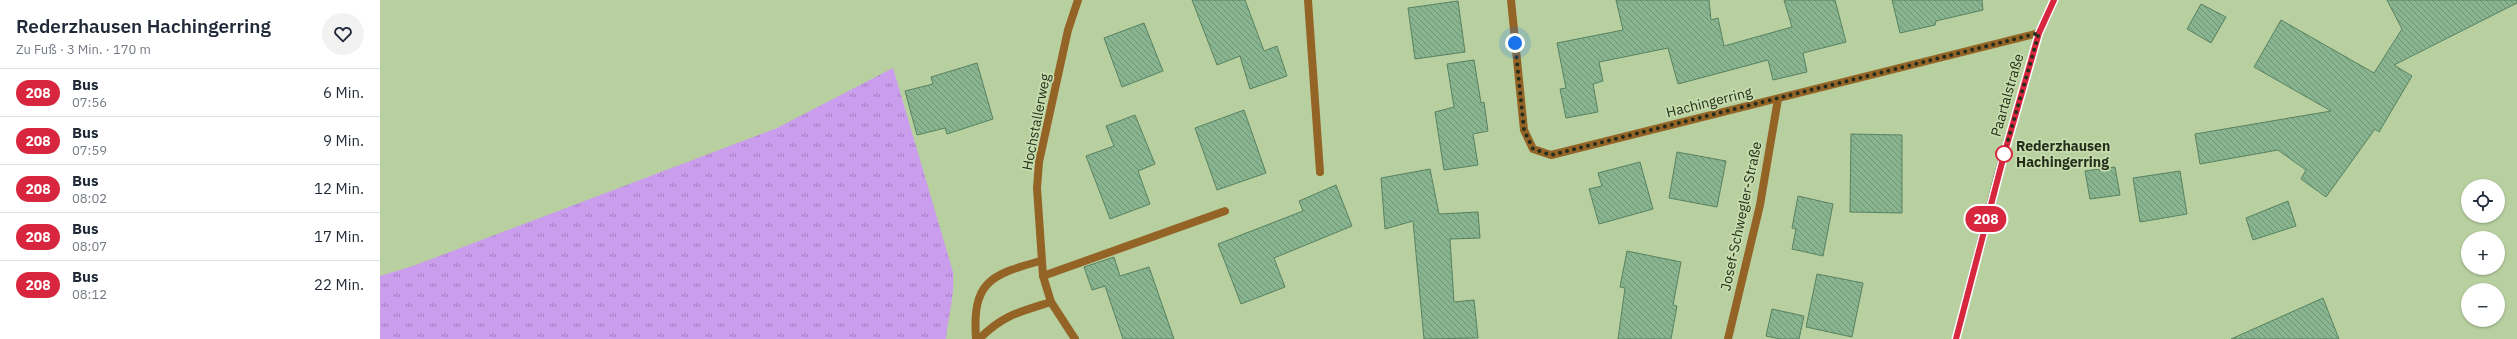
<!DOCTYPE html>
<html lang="de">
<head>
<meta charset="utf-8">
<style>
	:root { --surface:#fff; --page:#f2f2f3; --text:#1f2937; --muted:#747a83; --line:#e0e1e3 }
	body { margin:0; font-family:"IBM Plex Sans",sans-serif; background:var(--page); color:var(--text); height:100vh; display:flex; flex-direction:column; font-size:15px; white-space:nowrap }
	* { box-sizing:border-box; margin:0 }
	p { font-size:13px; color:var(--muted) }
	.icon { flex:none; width:22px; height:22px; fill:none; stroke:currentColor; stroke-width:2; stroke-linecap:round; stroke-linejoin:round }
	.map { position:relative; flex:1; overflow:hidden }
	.side { display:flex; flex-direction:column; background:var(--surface); width:380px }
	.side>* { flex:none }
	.badge { padding:0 8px; border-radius:13px; font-size:14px; line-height:26px }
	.controls { position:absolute; left:2081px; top:179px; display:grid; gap:8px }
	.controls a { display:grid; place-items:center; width:44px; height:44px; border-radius:50%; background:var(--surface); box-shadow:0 1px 3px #0004; font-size:20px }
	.you { position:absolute; width:20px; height:20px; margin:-10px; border:3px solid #fff; border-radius:50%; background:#1a73e8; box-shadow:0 0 0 6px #1a73e833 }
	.map>.badge { position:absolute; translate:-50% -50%; box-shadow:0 0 0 2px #fff }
	.round { display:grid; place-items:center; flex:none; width:42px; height:42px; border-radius:21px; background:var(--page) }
	.overview { display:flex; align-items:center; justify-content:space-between; height:68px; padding:0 16px }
	h1 { font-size:19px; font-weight:600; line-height:30px }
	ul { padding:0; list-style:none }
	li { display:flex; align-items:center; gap:12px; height:48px; padding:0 16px; border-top:1px solid var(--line) }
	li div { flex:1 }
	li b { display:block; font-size:15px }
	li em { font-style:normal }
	li .badge { min-width:44px; font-weight:700; text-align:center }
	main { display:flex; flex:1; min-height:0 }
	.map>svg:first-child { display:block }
	.grass { fill:url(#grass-tufts) }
	.building { fill:url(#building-back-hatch); stroke:#588260 }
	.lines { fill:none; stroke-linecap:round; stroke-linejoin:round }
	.lane { stroke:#946427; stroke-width:8 }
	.street { stroke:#946427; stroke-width:8 }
	.secondary { stroke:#5c4122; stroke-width:8 }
	.line-casing { stroke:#fff; stroke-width:9 }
	.line { stroke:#d7263d; stroke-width:6 }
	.walk { stroke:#252e1c; stroke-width:4; stroke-dasharray:0 7.2 }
	.stop-dot { fill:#fff; stroke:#d7263d; stroke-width:2 }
	.labels { text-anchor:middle; stroke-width:3.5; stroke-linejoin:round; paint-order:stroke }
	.street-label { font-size:14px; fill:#252e1c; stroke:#c5ddac }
	.stop-label { font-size:14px; font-weight:bold; fill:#252e1c; stroke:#c5ddac; text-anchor:start }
</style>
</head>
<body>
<main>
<section class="side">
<div class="overview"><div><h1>Rederzhausen Hachingerring</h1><p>Zu Fuß · 3 Min. · 170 m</p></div><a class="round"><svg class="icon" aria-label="heart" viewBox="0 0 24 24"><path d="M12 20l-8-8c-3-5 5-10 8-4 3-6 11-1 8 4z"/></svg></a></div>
<ul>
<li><span class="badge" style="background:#d7263d;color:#fff">208</span><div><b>Bus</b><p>07:56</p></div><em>6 Min.</em></li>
<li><span class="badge" style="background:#d7263d;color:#fff">208</span><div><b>Bus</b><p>07:59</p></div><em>9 Min.</em></li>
<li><span class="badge" style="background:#d7263d;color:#fff">208</span><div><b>Bus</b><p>08:02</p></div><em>12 Min.</em></li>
<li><span class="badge" style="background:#d7263d;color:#fff">208</span><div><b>Bus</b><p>08:07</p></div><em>17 Min.</em></li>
<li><span class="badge" style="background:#d7263d;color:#fff">208</span><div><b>Bus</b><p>08:12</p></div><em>22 Min.</em></li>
</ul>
</section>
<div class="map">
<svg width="2137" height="339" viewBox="0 0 2137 339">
	<defs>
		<pattern id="grass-tufts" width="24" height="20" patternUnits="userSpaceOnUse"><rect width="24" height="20" fill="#ca9ded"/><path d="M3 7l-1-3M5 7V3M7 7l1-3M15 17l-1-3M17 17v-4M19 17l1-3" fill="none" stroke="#a480bf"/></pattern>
		<pattern id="building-back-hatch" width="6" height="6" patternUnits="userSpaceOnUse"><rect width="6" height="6" fill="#88b48f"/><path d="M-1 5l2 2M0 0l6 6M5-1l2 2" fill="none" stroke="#6f9374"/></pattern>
	</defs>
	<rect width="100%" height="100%" fill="#b8d0a0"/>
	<!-- grass -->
	<path class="grass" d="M513,68l60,204c2,23 -5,44 -7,67h-566v-63l33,-10 364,-138z"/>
	<!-- building -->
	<path class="building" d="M812,0h53l19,51 13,-5 10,30 -37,13 -10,-33 -23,9z
		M1236,0h93l2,20 7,-2 6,28 68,-19 -8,-27h51l11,42 -43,11 4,19 -34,8 -5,-20 -90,24 -10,-36 -69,14 4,19 -10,3 5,28 -32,6 -6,-29 6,-1 -9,-45 66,-13z
		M1512,0h90l1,10 -47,11 -1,4 -35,8z
		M2007,0h130v3l-123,62 18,11 -33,56 -4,-3 -49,68 -25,-18 5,-9 -28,-20 -78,14 -5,-30 136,-23 -77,-44 27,-47 93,53 28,-44z
		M1078,1l7,51 -50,7 -7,-51z
		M1821,4l25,13 -15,26 -24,-14z
		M764,23l19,48 -41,16 -18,-49z
		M1094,60l7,43 3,-1 4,29 -15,3 5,31 -34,5 -9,-58 19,-5 -7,-43z
		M597,63l16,56 -46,15 -2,-6 -28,7 -12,-44 28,-7 -2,-7z
		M864,110l22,63 -49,17 -22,-62z
		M755,115l20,49 -17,7 12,33 -40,15 -24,-63 28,-10 -8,-20z
		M1471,134l51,1v78l-52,-1z
		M1297,152l49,9 -9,46 -48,-9z
		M1260,162l13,47 -54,15 -10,-35 13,-3 -4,-13z
		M1735,167l5,28 -30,4 -5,-28z
		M1050,169l9,45 39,-2 2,26 -30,1 4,63 20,-2 4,38 -54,1 -11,-118 -28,8 -4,-51z
		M1800,171l7,43 -47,8 -7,-44z
		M956,185l16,41 -78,32 11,29 -44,17 -23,-60 85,-33 -4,-10z
		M1418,196l35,8 -10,52 -31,-7 4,-20 -4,-1z
		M1908,201l8,25 -43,14 -7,-22z
		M1247,251l54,11 -8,43 4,1 -6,33h-53l7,-51 -5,-1z
		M734,257l6,19 29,-9 25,72h-51l-18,-53 -13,4 -8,-23z
		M1437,274l46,9 -11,54 -46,-10z
		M1943,298l16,41h-108z
		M1392,309l32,7 -5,23h-19l-14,-3z"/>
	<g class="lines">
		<!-- lane -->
		<path class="lane" d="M663,276l182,-65"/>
		<!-- street -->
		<path class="street" d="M928,0l12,172
			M1131,0l13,130 9,19 18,6 488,-122
			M596,339c-4,-57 14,-64 64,-78
			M599,339c24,-24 40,-27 72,-37
			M695,339l-24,-37 -8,-26 -6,-88 2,-26 29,-132 10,-30
			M1348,339l32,-134 18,-106"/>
		<!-- secondary -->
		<path class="secondary" d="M1576,339l43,-168 40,-138 15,-33"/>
	</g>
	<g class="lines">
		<defs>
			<path id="line" d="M1576,339l48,-184 35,-122 15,-33"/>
		</defs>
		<!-- line casing -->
		<use href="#line" class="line-casing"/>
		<!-- line -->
		<use href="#line" class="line"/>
		<!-- walk -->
		<path class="walk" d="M1135,43l9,87 9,19 18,6 488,-122 -35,121"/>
	</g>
	<!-- markers -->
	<circle class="stop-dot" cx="1624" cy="154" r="8"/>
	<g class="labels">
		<!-- street labels -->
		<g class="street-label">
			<text transform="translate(1627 95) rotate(-74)" y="5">Paartalstraße</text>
			<text transform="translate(1329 102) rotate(-14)" y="5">Hachingerring</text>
			<text transform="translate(656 122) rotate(-79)" y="5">Hochstallerweg</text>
			<text transform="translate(1361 216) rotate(-78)" y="5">Josef-Schwegler-Straße</text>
		</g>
		<!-- stop labels -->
		<g class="stop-label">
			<text x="1636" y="151">Rederzhausen<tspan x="1636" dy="16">Hachingerring</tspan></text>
		</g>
	</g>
</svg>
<div class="controls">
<a><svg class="icon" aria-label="locate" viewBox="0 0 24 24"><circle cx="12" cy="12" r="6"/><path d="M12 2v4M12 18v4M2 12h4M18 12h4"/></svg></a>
<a>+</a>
<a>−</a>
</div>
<div class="you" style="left:1135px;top:43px"></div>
<b class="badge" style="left:1606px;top:219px;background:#d7263d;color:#fff">208</b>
</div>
</main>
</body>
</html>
